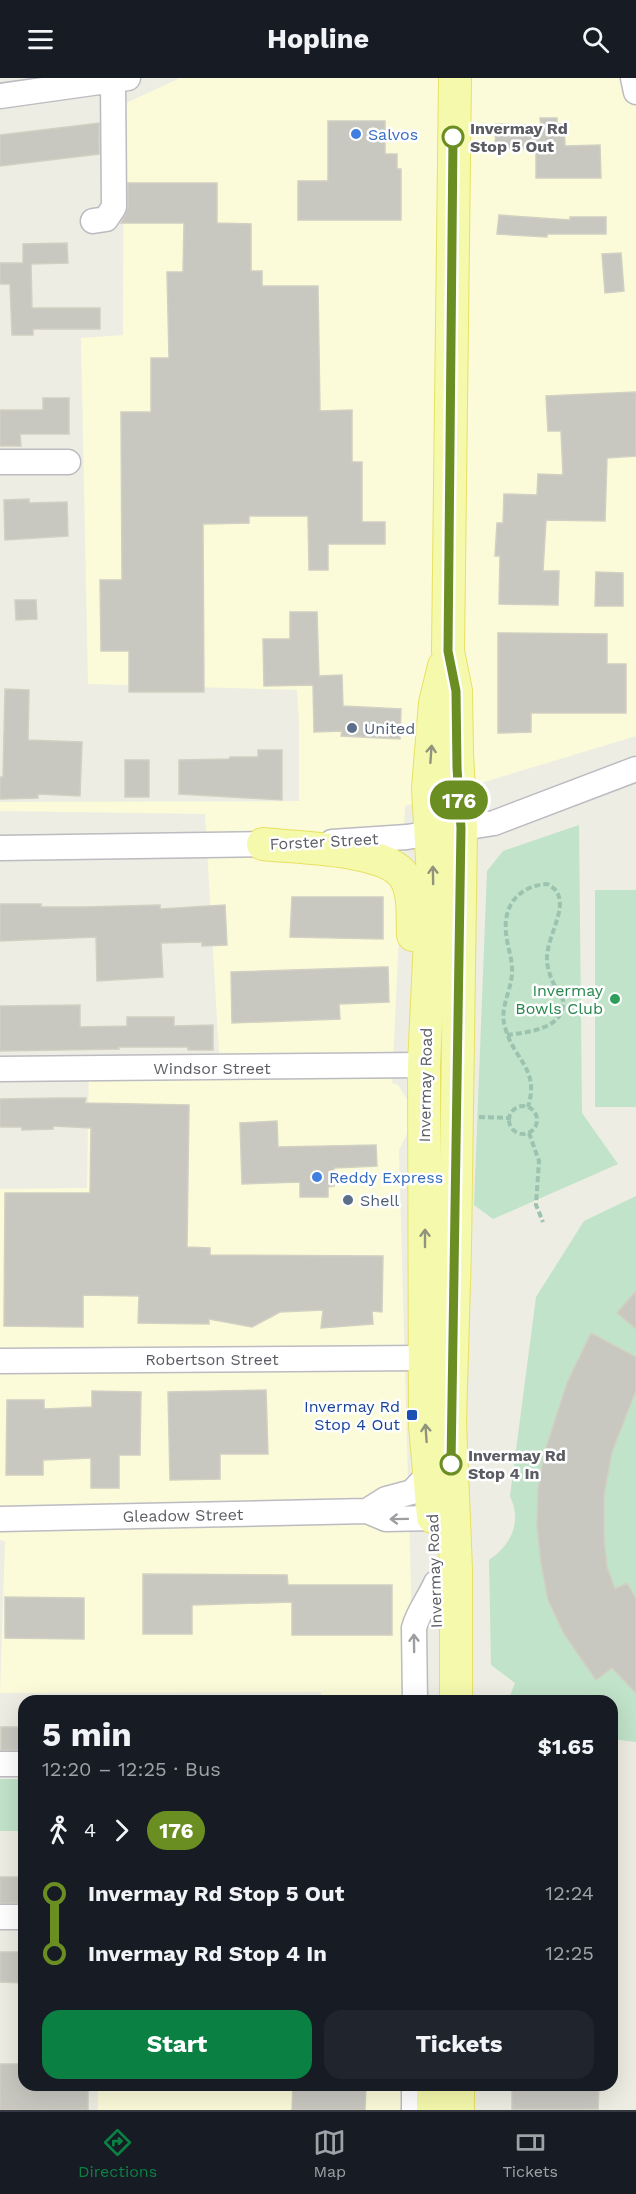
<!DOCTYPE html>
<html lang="en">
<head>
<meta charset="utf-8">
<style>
	:root { --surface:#171b24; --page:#20242c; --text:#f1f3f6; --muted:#9ea1a6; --line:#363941; --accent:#0b8043 }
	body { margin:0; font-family:"Work Sans",sans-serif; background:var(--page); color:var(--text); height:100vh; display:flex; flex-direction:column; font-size:22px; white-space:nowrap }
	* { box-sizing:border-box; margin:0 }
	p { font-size:20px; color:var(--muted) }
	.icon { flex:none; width:33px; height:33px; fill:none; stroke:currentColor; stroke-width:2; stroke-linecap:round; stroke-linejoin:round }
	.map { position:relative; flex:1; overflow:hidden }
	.sheet { position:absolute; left:18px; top:1617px; width:600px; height:396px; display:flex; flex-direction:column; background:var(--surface); border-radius:18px; box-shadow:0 6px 24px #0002 }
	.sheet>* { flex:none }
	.badge { padding:0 12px; border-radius:20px; font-size:21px; line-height:39px }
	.map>.badge { position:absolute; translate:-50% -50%; box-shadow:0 0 0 3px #fff }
	.legs { display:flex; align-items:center; gap:9px; height:66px; padding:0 24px; font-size:20px }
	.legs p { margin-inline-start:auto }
	.summary { display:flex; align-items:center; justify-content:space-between; height:102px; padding:0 24px }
	h1 { font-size:33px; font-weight:700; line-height:45px }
	.button { display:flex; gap:12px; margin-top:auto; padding:12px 24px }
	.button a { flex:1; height:69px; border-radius:18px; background:var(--accent); color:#fff; font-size:24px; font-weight:700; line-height:69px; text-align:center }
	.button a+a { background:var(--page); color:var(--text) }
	ul { padding:0 24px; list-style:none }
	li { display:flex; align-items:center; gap:21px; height:60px; font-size:22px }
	li i { display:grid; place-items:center; width:9px; height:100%; margin:0 8px; background:currentColor }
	li i::after { content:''; width:15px; height:15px; margin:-8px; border:4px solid; border-radius:50%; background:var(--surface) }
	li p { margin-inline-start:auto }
	li:first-child i { background:linear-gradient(#0000 50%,currentColor 0) }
	li:last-child i { background:linear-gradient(currentColor 50%,#0000 0) }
	header { display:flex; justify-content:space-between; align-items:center; height:78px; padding:0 24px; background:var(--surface); font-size:27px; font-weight:700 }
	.tabs { display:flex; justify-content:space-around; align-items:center; height:84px; border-top:2px solid var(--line); background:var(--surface); font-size:16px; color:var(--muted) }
	.tabs a { display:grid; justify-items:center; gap:3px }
	.tabs .active { color:var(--accent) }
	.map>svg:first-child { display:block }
	.commercial { fill:#fbfbda }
	.green { fill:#c1e3c9 }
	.building { fill:#c8c7c0; stroke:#d1d0c2; stroke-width:1.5 }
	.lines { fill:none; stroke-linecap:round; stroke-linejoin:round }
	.minor-casing { stroke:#bbbbc1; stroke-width:27 }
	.major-casing { stroke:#e8e062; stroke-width:34 }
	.path { stroke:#9bc3b0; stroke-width:4; stroke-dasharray:6 3; stroke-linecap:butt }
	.minor { stroke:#fff; stroke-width:24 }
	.major { stroke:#f5f9ac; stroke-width:32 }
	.oneway { stroke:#91947d }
	.oneway2 { stroke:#9d9ea1 }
	.line-1-casing { stroke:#fff; stroke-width:14 }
	.line-1 { stroke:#6b8e23; stroke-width:9 }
	.shop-dot { fill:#3f7fe0; stroke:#fff; stroke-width:2 }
	.stop-1-dot { fill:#fff; stroke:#6b8e23; stroke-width:3 }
	.service-dot { fill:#5c6f8a; stroke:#fff; stroke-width:2 }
	.leisure-dot { fill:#2e9e5b; stroke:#fff; stroke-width:2 }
	.transit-dot { fill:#1a4fb4; stroke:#fff; stroke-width:2 }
	.labels { text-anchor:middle; stroke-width:5; stroke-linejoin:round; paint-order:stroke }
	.stop-label { font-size:16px; font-weight:bold; fill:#5b5d63; stroke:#fff; text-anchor:start }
	.shop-label { font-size:16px; fill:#366cbe; stroke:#fff; text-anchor:start }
	.service-label { font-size:16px; fill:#4e5e75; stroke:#fff; text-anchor:start }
	.street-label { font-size:16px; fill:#5b5d63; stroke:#fff }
	.leisure-label { font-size:16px; fill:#27864d; stroke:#fff; text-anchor:end }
	.transit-label { font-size:16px; fill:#164399; stroke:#fff; text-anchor:end }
</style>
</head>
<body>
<header><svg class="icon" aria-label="menu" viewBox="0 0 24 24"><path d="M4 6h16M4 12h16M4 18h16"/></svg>Hopline<svg class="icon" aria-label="search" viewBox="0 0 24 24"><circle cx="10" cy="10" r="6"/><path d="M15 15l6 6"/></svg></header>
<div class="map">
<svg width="636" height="2032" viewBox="0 0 636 2032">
	<rect width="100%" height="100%" fill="#edede3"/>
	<!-- commercial -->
	<path class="commercial" d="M180,0h456v658l-231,70 -13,277 6,2 10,16v31l-9,18 15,551h-92l-1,-9 -321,1 5,-152 -5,-1v-351l87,-1 2,-129 130,-6 -14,-239 -205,-3v-9l299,-1v-77l-2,-34 -209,-6 -7,-346 42,-3 1,-231z
		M98,2007h318v25h-318z"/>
	<!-- green -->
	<path class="green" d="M579,747l3,288 36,51 -125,55 -19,-14 13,-334 16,-20z
		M595,812h41v217h-41z
		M636,1118v546l-24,-3v-38h-104l7,-18 -24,-18 -2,-105c23,-16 33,-38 21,-64l26,-199 48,-76z
		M0,1701h21l-1,52h-20z"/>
	<!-- building -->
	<path class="building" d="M540,40h17v6h7l1,22 35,-1 1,33h-65v-29l-41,-1 1,-24 45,1z
		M328,43h57v33h12v15h4v51h-103v-39h30z
		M99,45v31l-99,12v-31z
		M128,105h89v40l34,1v47h11v15h56l2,125 32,-1v52h10v60h23v22h-57v26h-19l-1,-54h-59v7l-46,1 1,168h-75v-41h-28l-1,-71h22l-1,-168h30v-54h18l-2,-86h16l1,-49h-63l7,-15z
		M499,137l71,5v-3h36v17h-59v3l-50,-3z
		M67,165l1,20 -37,1 1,44h68v21h-67v6h-21l-2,-51h-10v-21h23v-19z
		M621,175l3,38 -19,2 -3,-39z
		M636,314v64l-29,2 -2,63 -59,-1 -3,51h16l-1,34 -59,-1 1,-48h-5l2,-33h6l1,-29 33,1 1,-21 25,1 -2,-44h-13l-2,-35z
		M43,320h26v36h-49l1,12h-21v-36h43z
		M29,421v4l38,-1 1,34 -63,4 -1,-40z
		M596,494l27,1v33h-28z
		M15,522h21l1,19 -21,1z
		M290,534h27l2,64 23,-1 1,31 58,3 -1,30 -59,-3 1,-5 -28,1 -1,-47 -49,1 -1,-47h27z
		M498,555l109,1v30h19v49h-95v19l-33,1z
		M5,611l24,1 -1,50 54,2 -2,54 -42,-2v4l-38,1v-22h3z
		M258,672h24v50l-103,-6v-34l50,-1 1,-2h28z
		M125,682h24v37h-24z
		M292,819h91v42l-93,-2z
		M0,826h41v3h44l75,-2v4l65,-4 2,40 -25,1v-4l-41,1 2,34 -66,4 -1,-44 -96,4z
		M383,889h5l1,35 -50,2 1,15 -108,4 -1,-51z
		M80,927v22l47,-1v-9h47v9l39,-1v25h-25v-3h-70l1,2 -119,2v-45z
		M58,1020h28l-1,5 104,2 -2,142 23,1v7l173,1 -1,56 -10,-1 1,13 -52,4 2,-18 -43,2 -28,15 -43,-8v5l-71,-1 1,-27 -56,-1v32l-79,-1 1,-133h85l1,-65 -38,-2v3l-31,1v-3h-22v-28z
		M277,1043l1,26 98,-2 1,21 -43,2v18l-6,1v10h-28v-15l-58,2 -2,-61z
		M636,1213v38l-19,-16z
		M591,1255l45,24v33l-24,62 -8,43v43l3,29 8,22 12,-6 9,16v94l-24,-25 -16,12 -32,-46 -16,-34 -7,-37 -4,-37 1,-37 6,-35 23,-71z
		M266,1312l2,64h-48v25l-50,1 -2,-88z
		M92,1313l49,1 -1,63h-21v33h-28v-30l-48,2v15h-37l1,-75h37v9l48,-2z
		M143,1496l144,1 1,10h104v50h-100v-33l-100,3v29h-49z
		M5,1519l79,1v41l-79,-1z
		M1,1649h23v23h-23z
		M0,1799h24v26h-24z
		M0,1874h24v31l-24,-1z
		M0,1986h24v21h64v25h-88z
		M293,2007h73l-1,25h-73z
		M512,2007h87l-1,24h-86z"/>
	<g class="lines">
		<defs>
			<path id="minor" d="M633,0l3,14
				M0,18l128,-18
				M93,143l13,-2 8,-12 -1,-127
				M0,384h68
				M332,764l75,-5 87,-14 142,-54
				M0,770l280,-4
				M0,991l424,-4
				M0,1283l424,-3
				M367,1433l19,-12 26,-7 17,-18
				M0,1441l367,-8 19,8 47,-1
				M415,1623l-1,-73c4,-16 15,-29 22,-45
				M0,1686h24
				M0,1839h24
				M414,2007v25"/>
			<path id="major" d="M455,0l-7,573 8,40 1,62 4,75 -6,420 -5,174 6,147v132
				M263,766c34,4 122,4 141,32 11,16 8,40 9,59
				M433,1439l-8,-92 -1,-360 9,-188 -5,-89 7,-85 9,-37
				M433,2007v25
				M458,2032v-25"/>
		</defs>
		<!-- minor casing -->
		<use href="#minor" class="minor-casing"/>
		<!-- major casing -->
		<use href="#major" class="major-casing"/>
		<!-- path -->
		<path class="path" d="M507,957c22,-3 58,-6 56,-35 -7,-11 -15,-25 -16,-39 -2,-26 30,-63 0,-77 -28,2 -44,21 -41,49 1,13 7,27 6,40 -1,19 -13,36 -7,54 9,34 35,41 23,80
			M509 1042a14 14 0 1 1 28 0a14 14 0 1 1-28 0Z
			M479,1039l30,1
			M529,1055l10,28 -3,44 7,17"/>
		<!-- minor -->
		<use href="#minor" class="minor"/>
		<!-- major -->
		<use href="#major" class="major"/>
	</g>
	<!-- one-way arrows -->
	<defs><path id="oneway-shaft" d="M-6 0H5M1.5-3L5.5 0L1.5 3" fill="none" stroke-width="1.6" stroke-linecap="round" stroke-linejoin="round" transform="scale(1.5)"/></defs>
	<g class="oneway">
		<use href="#oneway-shaft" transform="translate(431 676) rotate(-86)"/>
		<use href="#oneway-shaft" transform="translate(433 797) rotate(-91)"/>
		<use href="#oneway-shaft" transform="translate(425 1160) rotate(-90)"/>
		<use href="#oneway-shaft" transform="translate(426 1355) rotate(-94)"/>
	</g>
	<g class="oneway2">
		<use href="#oneway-shaft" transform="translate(399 1441) rotate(179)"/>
		<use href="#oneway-shaft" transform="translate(414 1565) rotate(-91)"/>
	</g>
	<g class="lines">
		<defs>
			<path id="line-1" d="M451,1386l10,-636 -4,-60 -1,-77 -8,-40 5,-514"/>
		</defs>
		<!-- line-1 casing -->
		<use href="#line-1" class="line-1-casing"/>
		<!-- line-1 -->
		<use href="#line-1" class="line-1"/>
	</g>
	<!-- markers -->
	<g class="shop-dot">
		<circle cx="356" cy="56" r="6"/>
		<circle cx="317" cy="1099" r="6"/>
	</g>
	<g class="stop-1-dot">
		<circle cx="453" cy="59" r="10"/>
		<circle cx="451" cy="1386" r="10"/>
	</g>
	<g class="service-dot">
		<circle cx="352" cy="650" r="6"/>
		<circle cx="348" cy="1122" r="6"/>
	</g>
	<circle class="leisure-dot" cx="615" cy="921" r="6"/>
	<rect class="transit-dot" x="406" y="1331" width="12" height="12" rx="3"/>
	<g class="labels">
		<!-- stop labels -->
		<g class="stop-label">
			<text x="470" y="56">Invermay Rd<tspan x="470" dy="18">Stop 5 Out</tspan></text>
			<text x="468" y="1383">Invermay Rd<tspan x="468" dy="18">Stop 4 In</tspan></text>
		</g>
		<!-- shop labels -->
		<g class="shop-label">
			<text x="368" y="62">Salvos</text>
			<text x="329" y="1105">Reddy Express</text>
		</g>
		<!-- service labels -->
		<g class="service-label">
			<text x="364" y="656">United</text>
			<text x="360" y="1128">Shell</text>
		</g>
		<!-- street labels -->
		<g class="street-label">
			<text transform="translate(324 763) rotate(-3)" y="6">Forster Street</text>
			<text x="212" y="996">Windsor Street</text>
			<text transform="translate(425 1007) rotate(-89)" y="6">Invermay Road</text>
			<text x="212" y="1287">Robertson Street</text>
			<text transform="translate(183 1437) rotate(-1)" y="6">Gleadow Street</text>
			<text transform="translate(434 1493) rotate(-92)" y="6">Invermay Road</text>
		</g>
		<!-- leisure labels -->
		<g class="leisure-label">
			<text x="603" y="918">Invermay<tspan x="603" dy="18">Bowls Club</tspan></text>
		</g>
		<!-- transit labels -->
		<g class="transit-label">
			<text x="400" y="1334">Invermay Rd<tspan x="400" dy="18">Stop 4 Out</tspan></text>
		</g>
	</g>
</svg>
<b class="badge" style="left:459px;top:722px;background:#6b8e23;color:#fff">176</b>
<section class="sheet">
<div class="summary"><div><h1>5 min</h1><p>12:20 – 12:25 · Bus</p></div><b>$1.65</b></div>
<div class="legs"><svg class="icon" aria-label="walk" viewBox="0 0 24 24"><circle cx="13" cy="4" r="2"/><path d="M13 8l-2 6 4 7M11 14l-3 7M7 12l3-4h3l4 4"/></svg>4<svg class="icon" aria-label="forward" viewBox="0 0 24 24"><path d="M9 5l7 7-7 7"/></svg><b class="badge" style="background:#6b8e23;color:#fff">176</b></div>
<ul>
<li><i style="color:#6b8e23"></i><b>Invermay Rd Stop 5 Out</b><p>12:24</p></li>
<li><i style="color:#6b8e23"></i><b>Invermay Rd Stop 4 In</b><p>12:25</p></li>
</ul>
<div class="button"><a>Start</a><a>Tickets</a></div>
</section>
</div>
<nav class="tabs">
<a class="active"><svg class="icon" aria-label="directions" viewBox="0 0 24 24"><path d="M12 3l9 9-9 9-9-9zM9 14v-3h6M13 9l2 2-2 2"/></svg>Directions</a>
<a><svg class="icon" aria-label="map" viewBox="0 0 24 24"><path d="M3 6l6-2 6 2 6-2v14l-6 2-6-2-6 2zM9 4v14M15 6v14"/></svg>Map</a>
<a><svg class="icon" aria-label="tickets" viewBox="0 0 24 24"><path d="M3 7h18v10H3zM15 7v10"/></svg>Tickets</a>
</nav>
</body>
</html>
